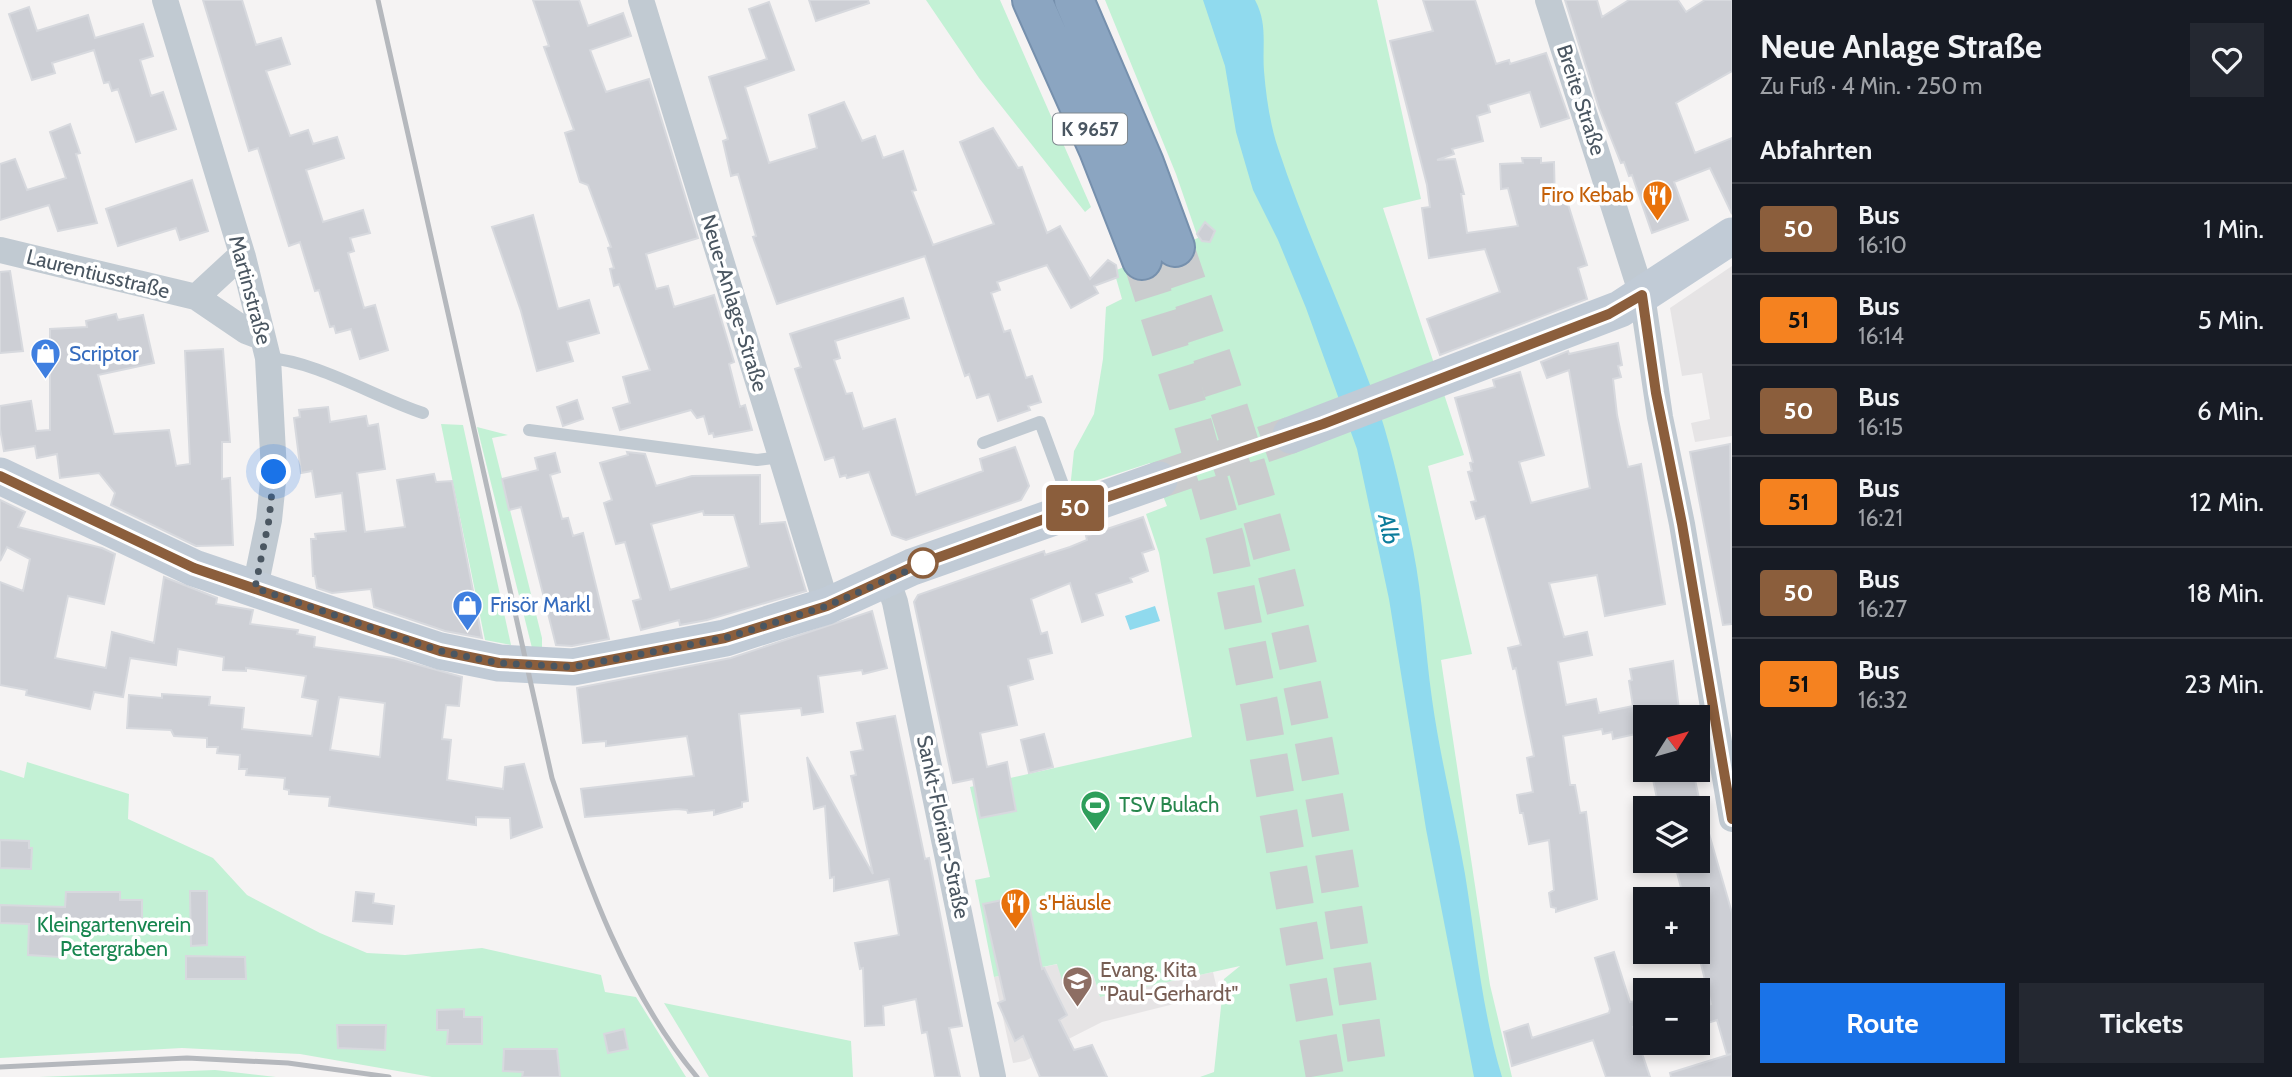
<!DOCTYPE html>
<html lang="de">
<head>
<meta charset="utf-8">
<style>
	:root { --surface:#171b24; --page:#242831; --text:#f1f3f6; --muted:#9ea1a6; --line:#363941; --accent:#1a73e8 }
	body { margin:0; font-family:Cabin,sans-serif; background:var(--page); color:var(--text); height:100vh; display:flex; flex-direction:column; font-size:26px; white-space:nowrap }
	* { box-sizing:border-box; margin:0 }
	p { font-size:23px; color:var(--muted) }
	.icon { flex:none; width:38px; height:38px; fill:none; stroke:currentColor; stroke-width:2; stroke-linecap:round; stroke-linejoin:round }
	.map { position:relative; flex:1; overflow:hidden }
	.details { display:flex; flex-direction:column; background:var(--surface); width:560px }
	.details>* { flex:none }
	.badge { padding:0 14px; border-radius:5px; font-size:24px; line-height:46px }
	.needle { width:46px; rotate:53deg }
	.buttons { position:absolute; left:1633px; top:705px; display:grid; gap:14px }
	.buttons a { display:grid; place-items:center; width:77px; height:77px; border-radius:0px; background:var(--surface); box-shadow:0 4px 10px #0003; font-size:35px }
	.you { position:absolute; width:35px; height:35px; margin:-18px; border:5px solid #fff; border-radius:50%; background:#1a73e8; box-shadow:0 0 0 10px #1a73e833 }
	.map>.badge { position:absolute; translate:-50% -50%; box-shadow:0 0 0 4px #fff }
	h2 { padding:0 28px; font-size:26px; line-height:63px }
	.round { display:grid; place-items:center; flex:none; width:74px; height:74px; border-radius:0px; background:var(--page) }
	.head { display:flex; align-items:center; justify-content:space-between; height:119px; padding:0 28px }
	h1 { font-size:33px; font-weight:700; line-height:52px }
	.action { display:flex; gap:14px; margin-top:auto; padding:14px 28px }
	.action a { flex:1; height:80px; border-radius:0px; background:var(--accent); color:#fff; font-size:28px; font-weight:700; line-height:80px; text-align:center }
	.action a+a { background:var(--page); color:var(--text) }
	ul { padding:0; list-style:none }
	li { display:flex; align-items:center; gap:21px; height:91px; padding:0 28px; border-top:2px solid var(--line) }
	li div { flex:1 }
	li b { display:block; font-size:26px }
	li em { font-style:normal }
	li .badge { min-width:77px; font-weight:700; text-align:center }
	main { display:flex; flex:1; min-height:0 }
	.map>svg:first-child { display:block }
	.education { fill:#e6e4e5 }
	.green { fill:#c3f1d5 }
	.water { fill:#90daee }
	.building { fill:#cdcfd5; stroke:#d7d9de; stroke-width:2; fill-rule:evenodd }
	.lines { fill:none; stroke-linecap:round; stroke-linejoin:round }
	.secondary-tunnel { stroke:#caccce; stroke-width:37; stroke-dasharray:37 18; stroke-linecap:butt }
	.highway-tunnel { stroke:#caccce; stroke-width:38; stroke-dasharray:38 19; stroke-linecap:butt }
	.highway-casing { stroke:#7690ad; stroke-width:42 }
	.lane { stroke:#c1cad2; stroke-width:12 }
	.street { stroke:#c1cad2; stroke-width:26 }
	.secondary { stroke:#c1cbd6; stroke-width:37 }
	.highway { stroke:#8ba5c1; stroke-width:38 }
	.rail { stroke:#b5b8bd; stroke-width:5 }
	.line-casing { stroke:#fff; stroke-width:16 }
	.line { stroke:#8b5e3c; stroke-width:10 }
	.walk { stroke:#4a5661; stroke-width:7; stroke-dasharray:0 12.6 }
	.stop-dot { fill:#fff; stroke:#8b5e3c; stroke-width:3.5 }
	.labels { text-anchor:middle; stroke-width:7; stroke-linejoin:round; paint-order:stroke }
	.shield { fill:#fff; stroke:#808990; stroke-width:2 }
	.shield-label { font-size:19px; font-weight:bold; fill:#4a5661 }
	.street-label { font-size:21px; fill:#4a5661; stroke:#fff }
	.food-label { font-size:21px; fill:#c56008; stroke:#fff; text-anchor:end }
	.shop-label { font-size:21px; fill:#366cbe; stroke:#fff; text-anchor:start }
	.leisure-label { font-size:21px; fill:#27864d; stroke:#fff; text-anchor:start }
	.park-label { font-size:21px; fill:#17864f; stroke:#fff }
	.education-label { font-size:21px; fill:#785e54; stroke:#fff; text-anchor:start }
	.water-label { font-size:23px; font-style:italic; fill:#0c7c9b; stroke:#fff }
</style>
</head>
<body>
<main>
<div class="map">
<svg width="1732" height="1077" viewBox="0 0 1732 1077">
	<rect width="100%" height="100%" fill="#f5f3f3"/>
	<!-- education -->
	<path class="education" d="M1732,266v170l-37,6 -4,-19 19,-4 -8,-46 -20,3 -12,-68z
		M1058,964l35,10 7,23 113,-25 5,21 -116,29 -77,39 -12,2 -19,-86z"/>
	<!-- green -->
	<path class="green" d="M926,0h74l91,207 -6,5 -106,-134z
		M1105,0h272l44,199 -38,9 81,247 -36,11 44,188 -31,6 49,325 22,92h-312l14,-5 10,-93 16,-13 -140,31 -7,-23 -31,6 -5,-16 -63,13 -19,-97 15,-3 -20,-90 222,-50 -33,-184 -13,-39 21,-8 -17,-43 -80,26 4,-38 20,-37 9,-55 3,-52 16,-8 -8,-28 84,-33 -22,-64z
		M441,424l22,1 48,220 -26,-5z
		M477,427l31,8 -16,3 50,200v9l-10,1z
		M27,762l102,32 -1,25 85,39 34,37 73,38 47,20 38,2 77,-7 119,27 4,17 31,5 50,80h-254l-132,-23 -118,-6 -182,10v-288l24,8z
		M664,1003l187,38 2,36h-144z
		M215,1070l61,7h-237z"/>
	<!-- water -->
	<path class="water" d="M1203,0h52c13,24 7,45 9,71 2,25 6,53 14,77 26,79 62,155 91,234 20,52 33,112 44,167 10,50 12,100 19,150 8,58 23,117 33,175 11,68 17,137 37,203h-28l-48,-248 -37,-230 -32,-150 -51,-141 -28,-68 -25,-50 -17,-58 -11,-66z
		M1155,606l5,15 -30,9 -5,-14z"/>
	<!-- building -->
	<path class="building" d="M203,0h39l14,45 25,-7 9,26 -24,7 24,65 18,-6 5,14 24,-7 7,21 -38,12 17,52 40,-12 7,23 -20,5 4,13 -6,2 16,55 11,-3 13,45 -28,9 -9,-30 -15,4 -2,-7 -4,1 -11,-37 -4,1 -15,-49 -11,4 -31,-98 -9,3z
		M533,0h46l9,26 35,-13 8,23 -41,14 16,42 43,-13 49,159 -52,16 10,35 12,-3 6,21 40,-12 20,67 -5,2 11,43 5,-2 7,25 -38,7 -1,-4 -4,1 -5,-18 -7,2 -6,-8 -71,20 -7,-22 17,-5 -7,-26 27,-7 -31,-86 -5,2 -4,-17 4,-1 -6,-20 3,-1 -23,-62 -8,-3 -15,-49 9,-3 -30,-83 5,-1z
		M809,0h59l1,3 -53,18z
		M1423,0h52l21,64 13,-4 1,4 36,-11 23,65 -28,9 -11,-35 -42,13 2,7 -13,4 6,25 -31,8 2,5 -17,6 18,-1 9,35h-3l6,39 51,-7 -10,-38 -7,1 -1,-25 23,-1 -1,-5h19v5l13,-1 1,43 12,-4 20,64 -9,3 9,31 -147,56 -13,-36 73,-27 -15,-43 -56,9 -7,-50 8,-1 -3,-22 -37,-144 43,-10z
		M1565,0h32l5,17 27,-17h49l8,12 19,-12h27v71l-56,32 19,50 37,-15v76l-22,-46 -36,14 14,38 -36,13 -20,-58 -3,1 -5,-14 -3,1 -22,-55z
		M769,2l25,68 -49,17 24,76 48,-15 -8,-33 35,-13 18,39 13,-5 8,22 20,-7 13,39 -4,1 21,54 61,-21 -34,-82 33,-14 25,40 4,-1 25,66 13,-7 30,53 18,-19 8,5 2,12 -24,9 4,7 -27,15 -24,-43 -50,17 3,8 -9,3 13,39 6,-2 16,48 6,-2 9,26 -13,4 2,4 -32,11 -9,-27 -12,4 -8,-24 -4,2 -40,-120 -148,48 -24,-67 3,-1 -18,-62 -7,2 -8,-35 5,-2 -19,-62 58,-18 -18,-50z
		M29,7l8,24 51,-16 7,23 48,-14 10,32 -13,4 11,36 12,-4 13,37 -40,13 -18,-53 -6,2 -3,-9 -5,1 -10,-33 -42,13 3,10 -23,7 -23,-66z
		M70,124l10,29 -4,1 21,69 -39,8 -9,-26 -49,15v-56l15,-5 12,31 39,-12 -16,-46z
		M192,180l16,51 -28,9 -4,-12 -58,18 -12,-37z
		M533,215l25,94 31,-9 10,33 -32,9 6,19 -36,10 -16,-60 -29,-84z
		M1205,222l10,9 -5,11 -8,-1 -5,-7z
		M10,271l13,80 -23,2v-81z
		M903,298l6,20 -74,23 5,17 -6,2 12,34 6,-1 11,36 32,-10 21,76 67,-24 -3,-12 35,-12 14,39 -8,14 -115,40 -14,-5 -23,-63 -22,6 -1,-3 -6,2 -6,-20 -9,3 -30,-91 6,-2 -11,-33z
		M116,314l2,6 25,-5 11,48 -56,12 16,59 55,-4 7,36 14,-2 -5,-113 38,-2 7,93h-8v37l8,-1 3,67 -37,1 -85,-41 4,-12 -16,-20 -39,5 -3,-24 -20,4 -2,-12 -31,5 -4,-22v-23l31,-5 5,30 14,-1v-101l37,-2 -1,-6z
		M1618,343l4,22 -4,1 3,11 -8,2 4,36 11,52 13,-3 24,140 -60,12 -8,-41 -48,8 15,54 23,-5 5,23 -34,7 8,43 30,-6 3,14 34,-7 -4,-25 3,-1 -2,-11 43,-8 7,57h-35v14l-32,7 -1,-7 -9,2 -1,-5 -39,7 7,49h5l5,28 6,-1 11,87 -41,13v-4l-5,-1 -2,-14 5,-3 -5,-50 -20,4 -6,-31h-3l-3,-18 16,-3 -6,-34 7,-2 -18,-88 -3,1 -5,-21 13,-3 -36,-129 -9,3 -5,-17 5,-1 -8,-29 4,-1 -2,-8 3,-1 -18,-64 40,-11 -2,-7 27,-8 24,83 -25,7 12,41 59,-15 -21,-118 -22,8 -6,-16 27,-11 1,3z
		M577,400l6,19 -20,7 -6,-19z
		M328,407l2,15 36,-6 2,10 10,-2 7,45 -28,4 8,59 40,-5 -8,-47 37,-6 2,8 16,-1 30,157 -37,-7 -71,-24 -3,-18 -39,4 -15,-5 -2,-12h-2l-2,-37h5l-1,-5 31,-3 -4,-38 -26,4 -4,-26 -11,2 -7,-55 6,-1 -1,-7z
		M1730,444l2,180 -9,1 -33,-173z
		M627,452l18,2 11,32 36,-10 68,-1v49l25,-2 21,69 -99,29 -27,5 -1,-5 -38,10 -8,-29 8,-2 -16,-57 -9,2 -12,-41 8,-3 -12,-37 28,-8zM703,511l1,4h30l15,52 -79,23 -19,-66z
		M555,453l5,19 -10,3 12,44 6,-1 5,18 10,-3 26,106 -37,7 -16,-1 -35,-138 -12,3 -7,-31 36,-9 -3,-12z
		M0,500l25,12 -7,15 84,21 13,6 -11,50 -36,-8 -13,62 51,10 6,-36 42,11 10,-66 53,21 -1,6 37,6 -3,14 48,6 -1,4 18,3 -1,10 80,11 68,19 -3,29 -13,-1 -4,34 9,1 -4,40 56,9 2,-22 19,-3 18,63 -31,11 -1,-20 -34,-1v8l-147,-19 1,-9 -41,-3v-4l-5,-1 1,-11 -39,-3 1,-6h-8l1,-14 -23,-2 1,-6h-11v-9l-33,-2 -3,-6 -44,-2 2,-33 33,3v-4l48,3 -1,8 35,3 -2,21 70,7 6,-36 -16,-3 4,-21 -60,-8v3l-23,-1 1,-13 -46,-8 -2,16 -46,-7 -7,39 -29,-5 -4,17 -64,-14 1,-5 -27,-5v-103l23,9 7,-32 -23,-12 -7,14zM339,697l46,6 -5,54 -50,-7z
		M1143,517l11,32 -12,4 6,18 -18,7 2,4 -36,12 7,21 -21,7 -12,-39 -39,16 10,35 6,-2 5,21 -24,6 5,20 -25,7 9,39 -37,8 7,34 20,-5 9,49 -36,7 -7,-39 -20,4 -39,-181 4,-7 126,-44 1,4 25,-8 17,-7 -1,-4z
		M872,611l15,57 -24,6 -1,-4 -44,6 5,36 -21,3 -1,-7 -62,6 9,87 -6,1v5l-28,8v-5l-26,3 -1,-3 -10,-1 -92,8 -4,-28 113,-13 -7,-40 -81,10v-5l-23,2 -6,-55 154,-30z
		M895,716l30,143 4,-1 33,168 -13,2 11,49h-25l-8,-45 -5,1 -6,-34 -33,7 1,19 -19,1 -2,-58 -3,1 -5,-26 44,-8 -10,-56 -55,12v-14l-4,1 -5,-72 -11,3 -7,-52 66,117 -22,-98 5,-1 -5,-23 12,-2 -6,-27z
		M1044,734l9,33 -24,6 -8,-33z
		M1651,770h42l8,38h-42z
		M1698,813h5l29,100v164h-61l-1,-4 61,-19 -4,1 -10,-35 -19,6v-18l13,-4 -13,-52v-52h-8l-2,-6 -5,1 -9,-34h24z
		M0,840l29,1v7h3l-1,21 -31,-1z
		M190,891h17v54l-16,1z
		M66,892h54v8h22v18h-25v6h-37v10h-18l-2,23 -32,-2 1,-31 -29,-1v-18l65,2z
		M356,892l18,2 -1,9 21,3 -2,18 -39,-3z
		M1027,895l15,74 2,-1 23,47 -8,5 15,30 18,-5 15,32h-67l-17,-41 -8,5 -17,-38 7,-3 -22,-96z
		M1614,952l16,50 5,-1 2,3 8,-3v22l-12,4 17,50h-44l-13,-37 -81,26 -8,-34 24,-8 4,14 77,-25 1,-4 -15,-51z
		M186,956l59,1 1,22h-60z
		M464,1009v8h18v27h-35l1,-14h-11v-20z
		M337,1025h49l-1,25 -47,-2z
		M624,1029l4,20 -20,4 -4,-19z
		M504,1049h53l3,28h-38l1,-5 -20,-1z"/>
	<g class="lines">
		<!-- secondary-tunnel -->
		<path class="secondary-tunnel" d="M1159,480l132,-45"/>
		<!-- highway-tunnel -->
		<path class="highway-tunnel" d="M1175,247c41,120 82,241 111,365 36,153 60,309 83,465
			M1142,260l45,143 39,138 34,167 65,369"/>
		<defs>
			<path id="highway" d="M1032,0l67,150 43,110
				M1074,0l70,163 31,84"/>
		</defs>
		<!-- highway casing -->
		<use href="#highway" class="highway-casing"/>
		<!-- lane -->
		<path class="lane" d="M268,358c48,3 107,39 155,55
			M529,430l228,30 24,-3
			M983,443l57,-21 32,87"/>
		<!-- street -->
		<path class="street" d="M165,0l78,257 25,101 6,114 -5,48 -14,68
			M641,0l186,606
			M1548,0l94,295 18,122 22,107 50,295
			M0,250l196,47 50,34 16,6
			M196,297l39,-36 8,-4
			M887,579l8,23 98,475"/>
		<!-- secondary -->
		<path class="secondary" d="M1291,435l329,-126 112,-73
			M0,476l194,92 176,60 70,23 59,12 74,4 152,-29 63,-20 39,-12 85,-39 247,-87"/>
		<!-- highway -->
		<use href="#highway" class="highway"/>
		<!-- rail -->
		<path class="rail" d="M378,0l174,778c34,102 75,216 145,299
			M0,1067l187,-9 101,5 101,14"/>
	</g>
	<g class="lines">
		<defs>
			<path id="line" d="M0,476l194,92 176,60 70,23 59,12 74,4 152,-29 102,-32 85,-39 160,-58 251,-85 286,-110 33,-19 14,98 26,131 50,295"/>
		</defs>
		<!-- line casing -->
		<use href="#line" class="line-casing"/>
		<!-- line -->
		<use href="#line" class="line"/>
		<!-- walk -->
		<path class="walk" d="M274,472l-5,48 -14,68 185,63 59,12 74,4 152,-29 102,-32 107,-47 -11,4"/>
	</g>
	<!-- icons -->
	<defs>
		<symbol id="restaurant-pin" viewBox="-11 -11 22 30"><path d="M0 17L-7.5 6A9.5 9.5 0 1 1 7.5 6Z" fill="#e8710a" stroke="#fff"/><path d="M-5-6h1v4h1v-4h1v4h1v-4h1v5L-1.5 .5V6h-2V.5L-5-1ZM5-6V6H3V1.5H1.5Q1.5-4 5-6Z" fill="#fff"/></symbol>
		<symbol id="shop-pin" viewBox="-11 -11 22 30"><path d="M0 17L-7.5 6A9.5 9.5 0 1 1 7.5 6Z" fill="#3f7fe0" stroke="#fff"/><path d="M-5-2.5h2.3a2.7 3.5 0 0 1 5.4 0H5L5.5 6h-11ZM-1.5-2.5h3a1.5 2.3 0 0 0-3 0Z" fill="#fff"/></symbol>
		<symbol id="stadium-pin" viewBox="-11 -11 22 30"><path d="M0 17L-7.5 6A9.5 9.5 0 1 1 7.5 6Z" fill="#2e9e5b" stroke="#fff"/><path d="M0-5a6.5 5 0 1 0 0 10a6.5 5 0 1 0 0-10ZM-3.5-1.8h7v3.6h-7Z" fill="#fff"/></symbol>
		<symbol id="school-pin" viewBox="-11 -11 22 30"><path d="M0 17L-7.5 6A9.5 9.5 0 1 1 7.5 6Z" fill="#8d6e63" stroke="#fff"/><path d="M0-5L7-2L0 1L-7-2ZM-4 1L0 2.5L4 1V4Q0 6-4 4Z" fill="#fff"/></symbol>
	</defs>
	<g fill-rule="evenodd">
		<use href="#restaurant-pin" x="1640" y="178" width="35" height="47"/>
		<use href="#shop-pin" x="28" y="336" width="35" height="47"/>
		<use href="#shop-pin" x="450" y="588" width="35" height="47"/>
		<use href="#stadium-pin" x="1078" y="788" width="35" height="47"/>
		<use href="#restaurant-pin" x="998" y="886" width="35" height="47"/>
		<use href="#school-pin" x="1060" y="964" width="35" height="47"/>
	</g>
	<!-- markers -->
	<circle class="stop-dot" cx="923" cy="563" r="14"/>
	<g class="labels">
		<!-- shield labels -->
		<rect class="shield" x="1053" y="113.5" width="74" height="31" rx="5"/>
		<g class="shield-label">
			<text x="1090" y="136">K 9657</text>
		</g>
		<!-- street labels -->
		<g class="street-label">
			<text transform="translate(1581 100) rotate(72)" y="7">Breite Straße</text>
			<text transform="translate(98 274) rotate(14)" y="7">Laurentiusstraße</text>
			<text transform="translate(250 290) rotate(75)" y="7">Martinstraße</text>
			<text transform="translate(734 303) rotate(73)" y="7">Neue-Anlage-Straße</text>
			<text transform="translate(943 827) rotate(78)" y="7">Sankt-Florian-Straße</text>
		</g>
		<!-- food labels -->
		<g class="food-label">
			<text x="1634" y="202">Firo Kebab</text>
			<text x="1039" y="910" text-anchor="start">s'Häusle</text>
		</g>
		<!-- shop labels -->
		<g class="shop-label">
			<text x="69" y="361">Scriptor</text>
			<text x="490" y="612">Frisör Markl</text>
		</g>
		<!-- leisure labels -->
		<g class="leisure-label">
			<text x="1119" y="812">TSV Bulach</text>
		</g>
		<!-- park labels -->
		<g class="park-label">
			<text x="114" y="932">Kleingartenverein<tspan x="114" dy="24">Petergraben</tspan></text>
		</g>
		<!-- education labels -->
		<g class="education-label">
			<text x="1100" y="977">Evang. Kita<tspan x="1100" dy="24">"Paul-Gerhardt"</tspan></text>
		</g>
		<!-- water labels -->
		<g class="water-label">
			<text transform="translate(1389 529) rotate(78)" y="8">Alb</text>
		</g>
	</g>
</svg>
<div class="buttons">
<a><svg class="needle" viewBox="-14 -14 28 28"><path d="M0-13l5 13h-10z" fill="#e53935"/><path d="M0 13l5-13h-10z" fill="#9ea1a6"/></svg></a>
<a><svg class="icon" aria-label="layers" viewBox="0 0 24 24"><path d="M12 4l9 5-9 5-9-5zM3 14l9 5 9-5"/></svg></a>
<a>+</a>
<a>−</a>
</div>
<div class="you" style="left:274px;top:472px"></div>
<b class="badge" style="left:1075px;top:508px;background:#8b5e3c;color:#fff">50</b>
</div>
<section class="details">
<div class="head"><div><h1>Neue Anlage Straße</h1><p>Zu Fuß · 4 Min. · 250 m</p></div><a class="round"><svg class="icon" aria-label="heart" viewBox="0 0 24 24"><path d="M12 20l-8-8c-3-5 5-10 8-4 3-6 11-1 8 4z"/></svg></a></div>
<h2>Abfahrten</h2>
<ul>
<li><span class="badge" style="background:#8b5e3c;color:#fff">50</span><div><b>Bus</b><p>16:10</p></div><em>1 Min.</em></li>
<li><span class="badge" style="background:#f58220;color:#111">51</span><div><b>Bus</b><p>16:14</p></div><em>5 Min.</em></li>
<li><span class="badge" style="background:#8b5e3c;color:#fff">50</span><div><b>Bus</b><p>16:15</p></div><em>6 Min.</em></li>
<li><span class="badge" style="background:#f58220;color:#111">51</span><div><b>Bus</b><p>16:21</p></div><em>12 Min.</em></li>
<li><span class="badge" style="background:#8b5e3c;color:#fff">50</span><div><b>Bus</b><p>16:27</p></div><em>18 Min.</em></li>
<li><span class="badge" style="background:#f58220;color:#111">51</span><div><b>Bus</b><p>16:32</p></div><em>23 Min.</em></li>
</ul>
<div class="action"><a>Route</a><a>Tickets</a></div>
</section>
</main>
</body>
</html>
